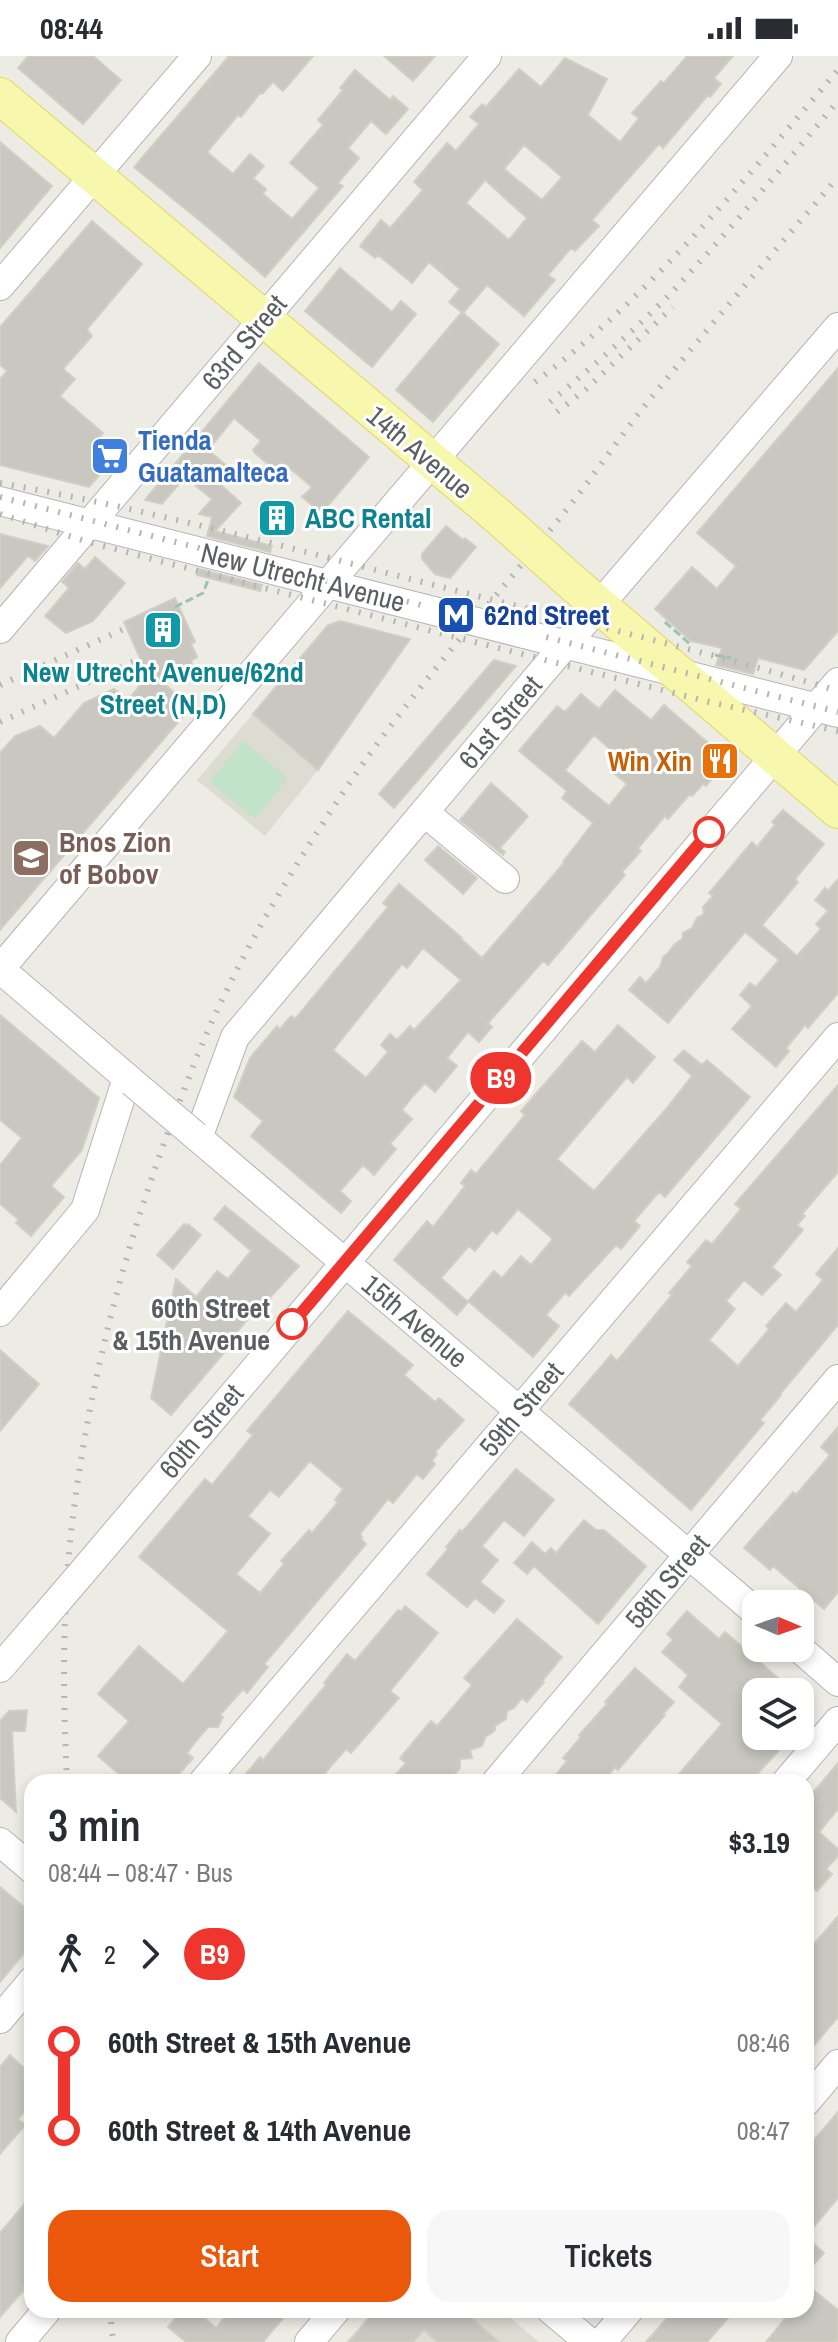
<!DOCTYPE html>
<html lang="en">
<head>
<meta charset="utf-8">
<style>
	:root { --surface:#fff; --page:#f7f7f7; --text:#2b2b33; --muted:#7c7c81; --accent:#ea580c }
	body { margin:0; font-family:"Archivo Narrow",sans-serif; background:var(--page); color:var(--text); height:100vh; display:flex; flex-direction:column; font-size:30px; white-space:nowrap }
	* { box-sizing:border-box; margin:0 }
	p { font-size:26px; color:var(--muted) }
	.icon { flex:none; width:44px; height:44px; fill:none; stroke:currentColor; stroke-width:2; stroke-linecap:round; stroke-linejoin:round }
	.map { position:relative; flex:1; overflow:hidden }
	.details { position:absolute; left:24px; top:1718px; width:790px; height:544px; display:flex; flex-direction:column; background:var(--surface); border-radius:24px; box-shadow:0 4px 12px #0003 }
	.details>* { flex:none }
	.badge { padding:0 16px; border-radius:26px; font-size:28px; line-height:52px }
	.needle { width:52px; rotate:92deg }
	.buttons { position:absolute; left:742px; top:1534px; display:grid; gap:16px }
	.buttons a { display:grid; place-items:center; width:72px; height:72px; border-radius:16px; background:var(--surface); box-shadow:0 4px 12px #0003; font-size:40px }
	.map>.badge { position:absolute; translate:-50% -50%; box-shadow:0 0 0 4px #fff }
	.legs { display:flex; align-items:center; gap:12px; height:88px; padding:0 24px; font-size:26px }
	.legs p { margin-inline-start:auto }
	.head { display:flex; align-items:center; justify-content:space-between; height:136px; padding:0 24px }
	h1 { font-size:44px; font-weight:600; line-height:60px }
	.action { display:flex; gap:16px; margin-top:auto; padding:16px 24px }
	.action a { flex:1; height:92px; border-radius:24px; background:var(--accent); color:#fff; font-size:32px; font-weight:600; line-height:92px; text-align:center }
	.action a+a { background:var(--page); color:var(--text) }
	ul { padding:0 24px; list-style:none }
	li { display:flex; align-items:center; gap:28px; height:88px; font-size:30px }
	li i { display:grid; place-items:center; width:12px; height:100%; margin:0 10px; background:currentColor }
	li i::after { content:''; width:20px; height:20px; margin:-10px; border:6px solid; border-radius:50%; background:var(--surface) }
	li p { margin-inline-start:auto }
	li:first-child i { background:linear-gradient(#0000 50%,currentColor 0) }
	li:last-child i { background:linear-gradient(currentColor 50%,#0000 0) }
	.status { display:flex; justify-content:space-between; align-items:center; height:56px; padding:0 40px; background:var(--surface); direction:ltr }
	.status svg { height:22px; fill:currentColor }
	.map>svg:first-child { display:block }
	.education { fill:#dddcd2 }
	.green { fill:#c2e3c7 }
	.building { fill:#c9c7c0; stroke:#d1cfc3; stroke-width:2; fill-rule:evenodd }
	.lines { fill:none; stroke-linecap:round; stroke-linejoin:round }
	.minor-casing { stroke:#b4b5ba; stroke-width:30 }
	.major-casing { stroke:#e5d565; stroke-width:38 }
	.path { stroke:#9cc3ad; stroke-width:3; stroke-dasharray:8 4; stroke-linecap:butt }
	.minor { stroke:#fff; stroke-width:28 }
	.major { stroke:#f8f7ae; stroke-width:36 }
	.rail { stroke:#b4b5b5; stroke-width:6; stroke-dasharray:2 10; stroke-linecap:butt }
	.minor-bridge-casing { stroke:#b4b5ba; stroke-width:30; stroke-linecap:butt }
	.major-bridge-casing { stroke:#e5d565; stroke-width:38; stroke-linecap:butt }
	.minor-bridge { stroke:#fff; stroke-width:28 }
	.major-bridge { stroke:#f8f7ae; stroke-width:36 }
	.line-1-casing { stroke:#fff; stroke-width:18 }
	.line-1 { stroke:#ee352e; stroke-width:12 }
	.stop-1-dot { fill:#fff; stroke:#ee352e; stroke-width:4 }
	.labels { text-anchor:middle; stroke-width:6; stroke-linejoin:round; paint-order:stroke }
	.street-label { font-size:28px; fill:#5c5e63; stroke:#fff }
	.shop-label { font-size:28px; font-weight:bold; fill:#366cbe; stroke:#fff; text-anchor:start }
	.culture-label { font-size:28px; font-weight:bold; fill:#0d838f; stroke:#fff; text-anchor:start }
	.transit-label { font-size:28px; font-weight:bold; fill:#164399; stroke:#fff; text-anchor:start }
	.food-label { font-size:28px; font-weight:bold; fill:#c56008; stroke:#fff; text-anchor:end }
	.education-label { font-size:28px; font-weight:bold; fill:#785e54; stroke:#fff; text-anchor:start }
	.stop-label { font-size:28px; font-weight:bold; fill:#5c5e63; stroke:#fff; text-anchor:end }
</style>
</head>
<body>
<div class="status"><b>08:44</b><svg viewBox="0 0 49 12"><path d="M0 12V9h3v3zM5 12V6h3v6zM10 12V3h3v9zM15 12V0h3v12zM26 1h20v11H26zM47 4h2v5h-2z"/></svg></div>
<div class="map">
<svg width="838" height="2286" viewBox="0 0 838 2286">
	<rect width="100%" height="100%" fill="#edece4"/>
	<!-- education -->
	<path class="education" d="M340,565l70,18 -92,131 -53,66 -68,-56 131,-155z
		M374,2254h127l38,32h-193z"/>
	<!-- green -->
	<path class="green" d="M243,685l45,37 -33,41 -46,-37z"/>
	<!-- building -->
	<path class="building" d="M28,0h65l28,24 -38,44 -65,-56z
		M229,0h84l-30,35 -10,-9 -11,12 -2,-1 -19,24 -3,-2 -31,37 26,22 17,-20 14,12 -11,12 13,11 -3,5 29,25 27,-31 -29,-25 33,-38 -5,-5 25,-30 -3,-2 15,-18 35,30 3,-4 15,13 -22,25 -15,-13 -11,13 -12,14 11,10 -21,25 5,3 -78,91 -55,-48 -76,-62z
		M384,0h51l-22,25z
		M687,0h46l-19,22 7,6 -11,13 -2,-2 -45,53 -4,-4 -67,76 7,6 -24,25 -4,-3 -23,27 7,5 -31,36 -37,-31 -24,28 -14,-11 11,-13 -31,-27 -17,21 -34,-28 -3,3 -15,-12 21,-26 9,8 33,-38 -9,-8 33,-39 9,8 23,-27 -9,-7 12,-13 4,3 33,-38 22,18 24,-29 42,21 -19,36 32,27 19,-24 -7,-5 29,-32 3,2zM524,89l38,32 -20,23 -38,-31zM485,124l42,38 -18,22 -43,-37z
		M0,86l52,44 -52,62z
		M92,165l50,43 -55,65 5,7 -29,33 12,10 -15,17 43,37 -3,3 19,16 -30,35 -89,-22v-86l7,-8 -7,-6v-38z
		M340,212l52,44 9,-11 15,13 -44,53 -67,-56z
		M462,256l37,32 -66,78 -37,-32z
		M259,307l110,94 -42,50 -9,3 -16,-13 10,-10 -30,-25 -7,8 -20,-17 -2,-3 8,-9 -27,-23 -26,32 25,21 -12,14 20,18 -26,28 57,15 -2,6 -63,-16 5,-19 -13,-3 13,-15 -27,-22 -23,27 -17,-4z
		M838,312v263l-34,39 -46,-12 -5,16 -37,-9 6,-17 -31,-7 -36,-32 37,-42 25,22 19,-23 -39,-33z
		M446,470l17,14 2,-2 11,9 -26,31 -15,-4 -13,-15v-5z
		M0,478l48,12 -13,15 -7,-5 -28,32z
		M95,501l30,26 -32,38 -27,12 -21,-17 24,-28 -7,-6 16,-19 7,6z
		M199,513l63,16 -2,6 -63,-16z
		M175,542l20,44 -4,2 6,13 -6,4 2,5 -31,16 29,25 -191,223v-177l15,-17 25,-10 14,12 30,-35 30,-14 14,11 20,-24 -24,-54z
		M340,565l70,18 -92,131 -65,-56 75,-89z
		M494,604l22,6 -122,142 -15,-14z
		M615,634l36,30 13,-15 64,55 -22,26 -3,-2 -11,12 -2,-2 -22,25 -3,-3 -27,32 3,3 -19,21 3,3 -77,90 -5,-4 -55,62 4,4 -13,15 -11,-10 -21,26 10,8 -22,26 -10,-9 -12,13 -11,14 10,9 -22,25 6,5 -22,26 -11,-10 -23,26 11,10 -10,12 -90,-77 12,-15 -29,-24 16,-39 27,-32 3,3 11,-13 4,3 93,-112 -5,-4 16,-19 63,54 -1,1 21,19 82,-95 -1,-1 30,-39 -31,-25 5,-7 -48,-40 38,-45 8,6 16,-18 18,15zM594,679l25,22 -10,12 18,15 -18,22 -44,-36zM423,892l38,32 -47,50 -4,-4 -13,14 -7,-6 -9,11 7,7 -22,26 -33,-28 69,-86 5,4z
		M491,727l37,33 -28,32 5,4 -2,3 -43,-35z
		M783,754l41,34 -29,35 3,3 -36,43 35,31 24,-27 -5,-5 12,-13 -13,-11 10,-12 3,3 10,-12v114l-30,35 -3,-3 -19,23 3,3 -13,16 -44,-38 20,-23 -12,-11 10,-12 6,4 23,-27 -34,-28 -77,91 -39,-33 11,-13 6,6 14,-16 3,-10 5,-4 7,-9 7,-5 1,-6 9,-5 5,-10 7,-4 -1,-7 10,-11 -4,-3 43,-51 5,5 18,-22 -3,-3z
		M438,790l39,32 -14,16 -38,-34z
		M0,959l99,83 -17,52 -31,36 13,11 -33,39 -15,-13 3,-3 -19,-16v-39l22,-27 -22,-18z
		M618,969l37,32 -22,26 -6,-6 -70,82 37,32 72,-82 26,-33 -18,-16 10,-10 18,15 5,-5 43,37 -85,100 -6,-5 -25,29 6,5 -19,23 -5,-4 -47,51 -4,-3 -19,22 13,11 -26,31 -65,-56 26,-30 8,7 19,-22 10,9 22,-26 -35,-30 -21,25 -5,-4 -17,21 -6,-5 -28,32 27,24 -11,13 -63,-55 33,-39 6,6 32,-41 -4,-3 10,-13 5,4 49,-59 -4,-4 61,-70 13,11z
		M838,1029v87l-36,42 3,2 -8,9 6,5 -31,37 9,8 -19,20 -18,-15 -18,21 9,8 -26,31 29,26 31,-37 -3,-3 20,-23 10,9 27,-32 -7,-6 22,-26v77l-58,69 1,1 -21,25 4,3 -73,87 -122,-106 42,-49 6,6 55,-66 -3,-2 23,-27 -5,-4 19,-22 6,4 15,-18 14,-17 -6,-5z
		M225,1150l74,60 -32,35 -7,3 -23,28 3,2 -69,81 -20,-17 25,-119 20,18 21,-26 11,8 23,-28 -37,-32z
		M184,1168l2,2 2,-2 13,11 -28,34 -16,-14z
		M348,1255l65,54 -9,10 31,27 4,-4 25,22 -29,32 2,2 -5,7 3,3 -12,15 -6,-5 -24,29 -5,-4 -28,35 2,3 -1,2 5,5 -102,120 4,3 -21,26 -4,-4 -23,26 3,2 -5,10h-10l-11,13 -10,13 6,5 -21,24h-44l-30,-26 31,-35 -31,-27 41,-48 44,38 45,-53 -89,-74 66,-78 7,6 41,-50 -6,-4zM310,1405l33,28 -8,11 3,2 -26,31 -3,-3 -28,31 3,3 -24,29 -24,-19 34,-40 -22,-18 22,-26 9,7z
		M0,1294l39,34 -39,47z
		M838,1371v165l-14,17 -51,-43 -3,4 -26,-22 49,-56 3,3 34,-40 -9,-8z
		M516,1413l38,31 -30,36 -20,-16 -22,26 16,14 -18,22 24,19 -10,12 -19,-15 -8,9 -40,-33 21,-25 -2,-2 14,-17 2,2z
		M584,1464l12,10h8l42,36 -48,58 -64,-58 -7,8 -13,-11 18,-21 13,12 6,-6 5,5z
		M405,1550l33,27 -48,58 9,7 -48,55 -5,-4 -29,33h-78l21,-25 3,3 63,-75 -2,-2 23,-29 8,7 43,-51 4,1z
		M687,1555l32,28 6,-7 69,60h-38v44h36l-42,46h-78l50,-58 -43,-37 9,-12 -26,-23 11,-12 -6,-6z
		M517,1563l45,38 -20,24 2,1 -17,20 -5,-4 -8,10 -7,3 -1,8 -11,7v4l-3,3 -6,3 -4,10 -12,4 2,8 -12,1v9l-11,14h-60l17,-19 -6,-5 31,-37 6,5 25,-29 10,-12 -8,-7z
		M635,1612l39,34 -11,12 2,1 -47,55 -3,-3 -13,15h-52l17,-21 -4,-3 18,-21 -2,-2 28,-31 -2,-2z
		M27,1654l-2,21h-13l4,81 -16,-14v-77l9,-10z
		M838,1707v46l-19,23 19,17v7l-12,13 6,5 -15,17 -11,-9v-81z
		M0,1831l24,20 3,43 -27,32z
		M838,1860v101l-32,38v-119l9,7z
		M10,1999l13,12 4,42 -9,10 7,6 -25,29v-87z
		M838,2056v86l-32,38v-87z
		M32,2139v81l-10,12 2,2 -24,27v-84z
		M806,2181l18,16 -10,11 -8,-7z
		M812,2233l26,21v32h-72l26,-32h14v-13z
		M183,2254h12l21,18 15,-18h59l-27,32h-77l-18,-15z
		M376,2254h86l37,32h-62l-13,-12 -11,12h-64z
		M671,2254h64l-28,32h-61l23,-26z"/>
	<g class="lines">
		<defs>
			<path id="minor" d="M0,230l197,-230
				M0,445l434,110
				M0,573l487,-573
				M524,578l314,79
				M424,756l81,67
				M0,913l778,-913
				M0,913l132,113
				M196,1080l560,476
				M198,1082l37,-101 312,-371 291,-339
				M0,1256l85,-102 42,-132
				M80,1519l758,-893
				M799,1592l39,34
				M0,1612l44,-51
				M203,1726l635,-745
				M496,1726l342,-403
				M786,1726l52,-61
				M0,1786l32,27
				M0,1963l32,-38
				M806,2046l32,-38
				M551,2254l38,32
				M20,2286l27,-32
				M309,2286l27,-32
				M602,2286l27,-32"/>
			<path id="major" d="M0,40l499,421
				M574,528l264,226"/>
		</defs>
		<!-- minor casing -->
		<use href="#minor" class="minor-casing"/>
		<!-- major casing -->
		<use href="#major" class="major-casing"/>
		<!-- path -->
		<path class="path" d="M175,551l28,-14 5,-13
			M665,566l25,22
			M715,599l16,3"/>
		<!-- minor -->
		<use href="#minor" class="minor"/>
		<!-- major -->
		<use href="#major" class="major"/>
		<!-- rail -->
		<path class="rail" d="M535,326c117,-87 209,-202 303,-312
			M550,346c42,-35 85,-72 123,-111 57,-61 111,-126 165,-190
			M557,356l29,-23 87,-82
			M0,427c148,26 293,66 438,103 133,34 268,65 400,105
			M0,441l838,215
			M0,458l88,28 83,22 534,137 133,30
			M0,629l126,-57
			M0,666l139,-63
			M67,1726c-4,-83 -5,-166 4,-249 16,-140 51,-279 101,-411 16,-43 32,-86 53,-128 30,-63 68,-125 106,-183 68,-106 154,-200 233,-298 29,-36 54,-74 83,-110 62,-77 127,-151 191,-226
			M110,2254l3,32"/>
		<defs>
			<path id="minor-bridge" d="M434,555l90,23
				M132,1026l64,54
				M44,1561l36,-42"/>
			<path id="major-bridge" d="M499,461l75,67"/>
		</defs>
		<!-- minor-bridge casing -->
		<use href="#minor-bridge" class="minor-bridge-casing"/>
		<!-- major-bridge casing -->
		<use href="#major-bridge" class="major-bridge-casing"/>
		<!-- minor-bridge -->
		<use href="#minor-bridge" class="minor-bridge"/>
		<!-- major-bridge -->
		<use href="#major-bridge" class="major-bridge"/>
	</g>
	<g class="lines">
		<defs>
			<path id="line-1" d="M292,1268l417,-492"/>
		</defs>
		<!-- line-1 casing -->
		<use href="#line-1" class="line-1-casing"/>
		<!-- line-1 -->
		<use href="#line-1" class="line-1"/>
	</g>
	<!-- icons -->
	<defs>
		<symbol id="supermarket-square" viewBox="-11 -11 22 22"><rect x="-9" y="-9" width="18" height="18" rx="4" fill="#3f7fe0" stroke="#fff"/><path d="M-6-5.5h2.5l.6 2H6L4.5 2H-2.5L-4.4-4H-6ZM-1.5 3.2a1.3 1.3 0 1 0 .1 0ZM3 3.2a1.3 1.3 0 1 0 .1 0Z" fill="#fff"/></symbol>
		<symbol id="building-square" viewBox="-11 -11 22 22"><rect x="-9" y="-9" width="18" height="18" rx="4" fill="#0f9aa8" stroke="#fff"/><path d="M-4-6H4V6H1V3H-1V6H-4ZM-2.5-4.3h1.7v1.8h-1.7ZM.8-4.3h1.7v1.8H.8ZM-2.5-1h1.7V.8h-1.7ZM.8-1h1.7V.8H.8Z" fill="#fff"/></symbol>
		<symbol id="metro-square" viewBox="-11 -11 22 22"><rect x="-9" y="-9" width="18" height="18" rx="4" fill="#1a4fb4" stroke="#fff"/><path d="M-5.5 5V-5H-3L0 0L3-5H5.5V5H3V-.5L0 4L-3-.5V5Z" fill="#fff"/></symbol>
		<symbol id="restaurant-square" viewBox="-11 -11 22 22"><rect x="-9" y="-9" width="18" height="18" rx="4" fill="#e8710a" stroke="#fff"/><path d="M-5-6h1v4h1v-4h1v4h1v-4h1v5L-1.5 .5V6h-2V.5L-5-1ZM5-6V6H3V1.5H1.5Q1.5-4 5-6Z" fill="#fff"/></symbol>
		<symbol id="school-square" viewBox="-11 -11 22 22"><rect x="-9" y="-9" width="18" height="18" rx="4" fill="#8d6e63" stroke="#fff"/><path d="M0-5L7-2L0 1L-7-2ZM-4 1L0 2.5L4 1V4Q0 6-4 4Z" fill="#fff"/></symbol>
	</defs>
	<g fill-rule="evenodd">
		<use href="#supermarket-square" x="88" y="378" width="44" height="44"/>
		<use href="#building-square" x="255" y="440" width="44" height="44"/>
		<use href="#metro-square" x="434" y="537" width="44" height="44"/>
		<use href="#building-square" x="141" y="552" width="44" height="44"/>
		<use href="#restaurant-square" x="698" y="683" width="44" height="44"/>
		<use href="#school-square" x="9" y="780" width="44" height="44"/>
	</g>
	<!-- markers -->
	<g class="stop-1-dot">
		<circle cx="709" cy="776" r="14"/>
		<circle cx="292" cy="1268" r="14"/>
	</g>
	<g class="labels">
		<!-- street labels -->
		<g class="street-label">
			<text transform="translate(244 286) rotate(-50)" y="10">63rd Street</text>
			<text transform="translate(420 396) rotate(40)" y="10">14th Avenue</text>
			<text transform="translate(303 521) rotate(14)" y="10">New Utrecht Avenue</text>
			<text transform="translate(500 666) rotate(-50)" y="10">61st Street</text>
			<text transform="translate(415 1265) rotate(40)" y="10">15th Avenue</text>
			<text transform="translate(521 1353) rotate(-50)" y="10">59th Street</text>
			<text transform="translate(201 1375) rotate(-50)" y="10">60th Street</text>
			<text transform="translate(667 1525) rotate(-50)" y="10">58th Street</text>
		</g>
		<!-- shop labels -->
		<g class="shop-label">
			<text x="138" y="394">Tienda<tspan x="138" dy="32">Guatamalteca</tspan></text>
		</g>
		<!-- culture labels -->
		<g class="culture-label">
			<text x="305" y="472">ABC Rental</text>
			<text x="163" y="626" text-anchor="middle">New Utrecht Avenue/62nd<tspan x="163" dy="32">Street (N,D)</tspan></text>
		</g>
		<!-- transit labels -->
		<g class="transit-label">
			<text x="484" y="569">62nd Street</text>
		</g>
		<!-- food labels -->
		<g class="food-label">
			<text x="692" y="715">Win Xin</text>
		</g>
		<!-- education labels -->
		<g class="education-label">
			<text x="59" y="796">Bnos Zion<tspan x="59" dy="32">of Bobov</tspan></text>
		</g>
		<!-- stop labels -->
		<g class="stop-label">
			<text x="270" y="1262">60th Street<tspan x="270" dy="32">&amp; 15th Avenue</tspan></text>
		</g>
	</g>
</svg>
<div class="buttons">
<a><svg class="needle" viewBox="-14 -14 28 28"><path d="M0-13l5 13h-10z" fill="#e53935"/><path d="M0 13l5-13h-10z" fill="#7c7c81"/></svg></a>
<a><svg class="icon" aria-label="layers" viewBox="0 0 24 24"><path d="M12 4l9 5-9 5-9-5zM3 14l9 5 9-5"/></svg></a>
</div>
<b class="badge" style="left:501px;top:1022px;background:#ee352e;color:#fff">B9</b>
<section class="details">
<div class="head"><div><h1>3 min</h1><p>08:44 – 08:47 · Bus</p></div><b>$3.19</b></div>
<div class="legs"><svg class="icon" aria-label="walk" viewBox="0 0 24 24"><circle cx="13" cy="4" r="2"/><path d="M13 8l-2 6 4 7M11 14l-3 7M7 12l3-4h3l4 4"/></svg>2<svg class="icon" aria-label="forward" viewBox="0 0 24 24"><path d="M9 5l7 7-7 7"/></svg><b class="badge" style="background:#ee352e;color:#fff">B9</b></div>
<ul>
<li><i style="color:#ee352e"></i><b>60th Street &amp; 15th Avenue</b><p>08:46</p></li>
<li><i style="color:#ee352e"></i><b>60th Street &amp; 14th Avenue</b><p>08:47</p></li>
</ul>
<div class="action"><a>Start</a><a>Tickets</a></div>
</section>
</div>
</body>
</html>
